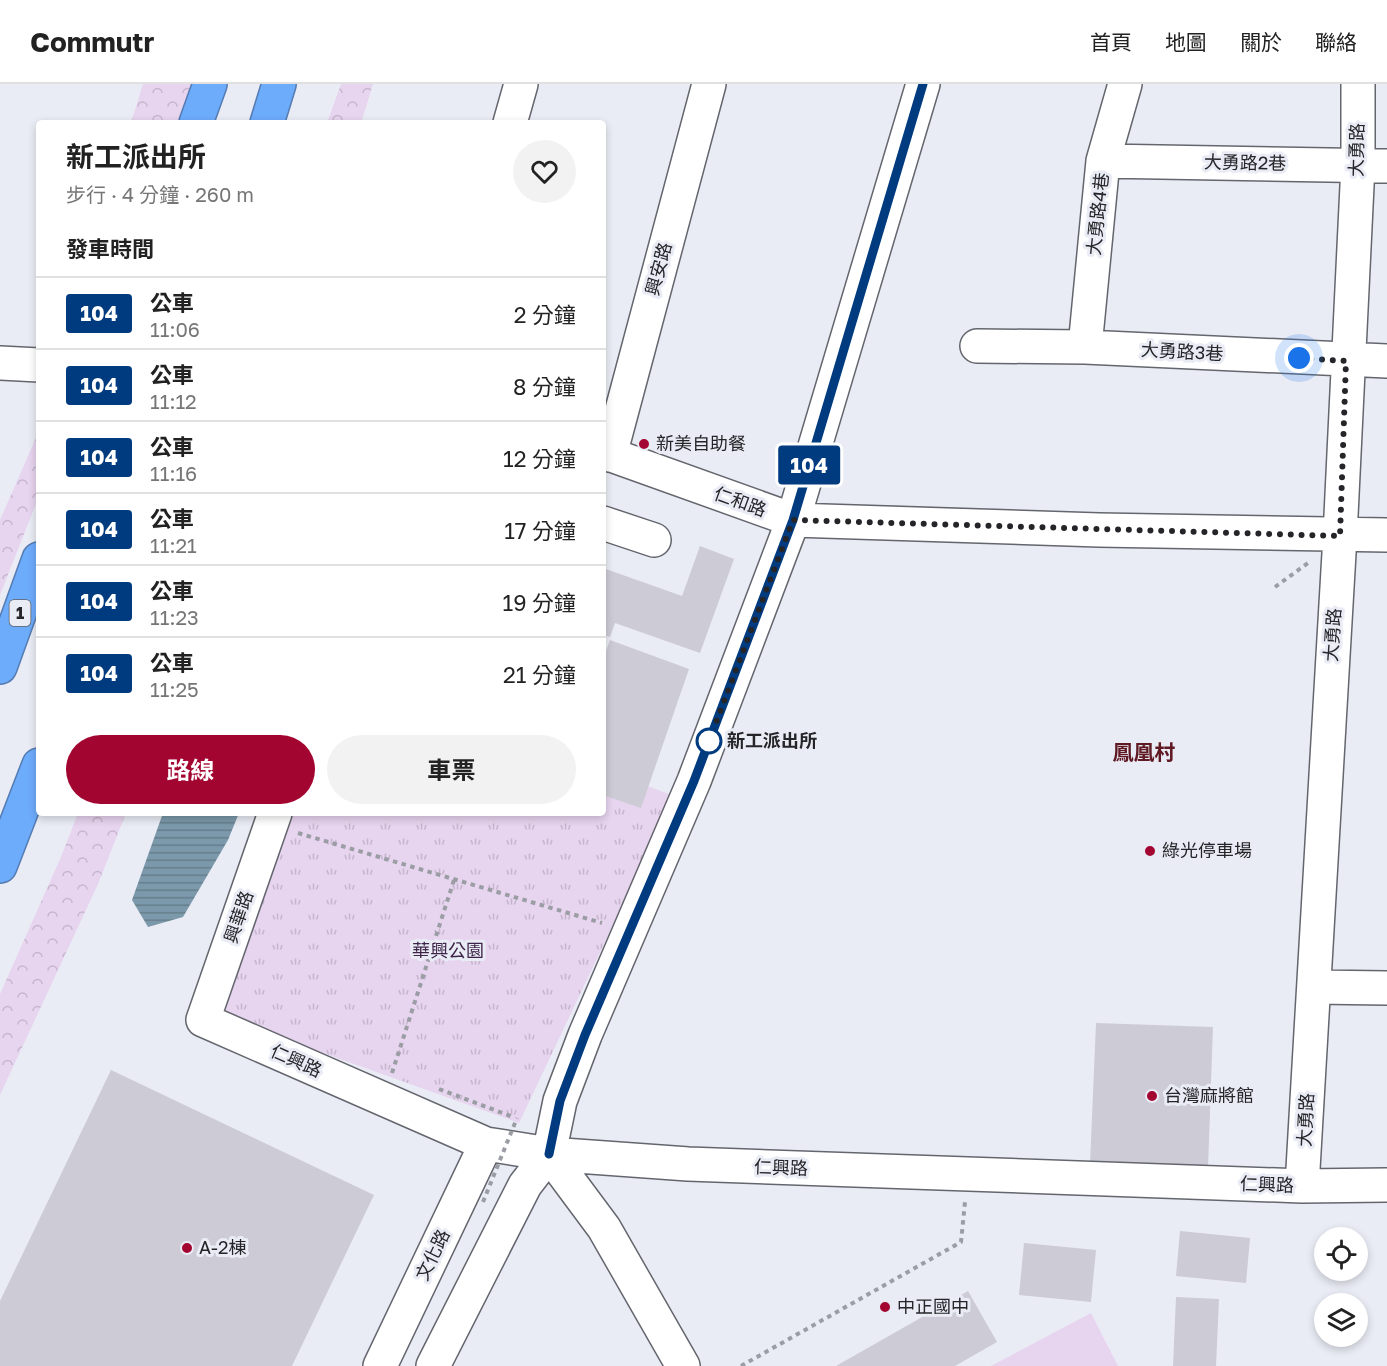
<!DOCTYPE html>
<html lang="zh-TW">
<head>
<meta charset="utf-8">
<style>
	:root { --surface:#fff; --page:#f2f2f2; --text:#222; --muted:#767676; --line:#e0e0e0; --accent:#a30531 }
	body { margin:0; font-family:"Golos Text","Noto Sans TC",sans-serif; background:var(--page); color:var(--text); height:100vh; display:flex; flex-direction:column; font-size:22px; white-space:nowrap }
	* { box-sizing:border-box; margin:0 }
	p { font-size:20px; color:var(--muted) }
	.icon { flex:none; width:33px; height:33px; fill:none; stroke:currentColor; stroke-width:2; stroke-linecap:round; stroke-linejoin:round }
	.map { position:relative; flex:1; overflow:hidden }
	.panel { position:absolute; left:36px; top:36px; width:570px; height:696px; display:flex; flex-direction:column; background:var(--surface); border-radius:6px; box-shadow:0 3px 9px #0003 }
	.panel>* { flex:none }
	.badge { padding:0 12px; border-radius:4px; font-size:21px; line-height:39px }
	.tools { position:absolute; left:1314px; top:1143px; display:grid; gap:12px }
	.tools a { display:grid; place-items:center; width:54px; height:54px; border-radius:50%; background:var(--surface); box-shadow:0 3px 9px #0003; font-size:30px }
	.you { position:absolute; width:30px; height:30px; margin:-15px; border:4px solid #fff; border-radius:50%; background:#1a73e8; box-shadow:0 0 0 9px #1a73e833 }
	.map>.badge { position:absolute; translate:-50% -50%; box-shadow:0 0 0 3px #fff }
	h2 { padding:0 30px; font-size:22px; line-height:54px }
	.round { display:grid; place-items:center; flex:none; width:63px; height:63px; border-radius:32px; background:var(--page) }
	.headline { display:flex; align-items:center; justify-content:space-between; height:102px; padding:0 30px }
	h1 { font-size:28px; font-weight:700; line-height:45px }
	.action { display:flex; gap:12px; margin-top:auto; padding:12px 30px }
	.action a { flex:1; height:69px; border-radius:36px; background:var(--accent); color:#fff; font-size:24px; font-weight:700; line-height:69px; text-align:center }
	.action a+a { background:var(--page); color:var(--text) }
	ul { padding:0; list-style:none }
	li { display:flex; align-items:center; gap:18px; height:72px; padding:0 30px; border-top:2px solid var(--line) }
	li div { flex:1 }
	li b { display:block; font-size:22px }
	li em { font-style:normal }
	li .badge { min-width:66px; font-weight:700; text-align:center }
	header { display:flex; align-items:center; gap:36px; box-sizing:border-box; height:84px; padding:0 30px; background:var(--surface); border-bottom:2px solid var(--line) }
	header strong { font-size:28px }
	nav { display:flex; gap:33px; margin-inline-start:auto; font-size:21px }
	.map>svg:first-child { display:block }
	.grass { fill:#e7d4ef }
	.forest { fill:url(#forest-crowns) }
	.park { fill:url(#park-tufts) }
	.water { fill:url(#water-rules) }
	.building { fill:#cdcbd5 }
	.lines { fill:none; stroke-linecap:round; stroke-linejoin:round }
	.minor-casing { stroke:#64666e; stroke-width:36 }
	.highway-casing { stroke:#547cb2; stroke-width:36 }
	.path { stroke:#9b9da4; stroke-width:4; stroke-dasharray:4.5 4.5; stroke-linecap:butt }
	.minor { stroke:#fff; stroke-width:33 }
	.highway { stroke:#6dabfb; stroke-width:33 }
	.path-bridge { stroke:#9b9da4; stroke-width:4; stroke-dasharray:4.5 4.5; stroke-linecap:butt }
	.line-casing { stroke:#fff; stroke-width:14 }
	.line { stroke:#003b80; stroke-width:9 }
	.walk { stroke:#252529; stroke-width:6; stroke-dasharray:0 10.8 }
	.poi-dot { fill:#a30531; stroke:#eaecf5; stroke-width:2 }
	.stop-dot { fill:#fff; stroke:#003b80; stroke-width:3 }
	.labels { text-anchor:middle; stroke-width:6; stroke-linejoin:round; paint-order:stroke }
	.shield { fill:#eaecf5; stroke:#606166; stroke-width:1.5 }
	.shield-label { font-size:16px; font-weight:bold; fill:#252529 }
	.street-label { font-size:18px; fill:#252529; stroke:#eaecf5 }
	.poi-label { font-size:18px; fill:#252529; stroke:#eaecf5; text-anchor:start }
	.stop-label { font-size:18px; font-weight:bold; fill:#252529; stroke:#eaecf5; text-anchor:start }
	.park-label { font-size:18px; fill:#3f2449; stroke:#eaecf5 }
	.quarter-label { font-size:21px; font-weight:bold; fill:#5f1923; stroke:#eaecf5 }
</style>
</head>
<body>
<header>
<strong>Commutr</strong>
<nav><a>首頁</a><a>地圖</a><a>關於</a><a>聯絡</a></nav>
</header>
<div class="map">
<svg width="1387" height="1282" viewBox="0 0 1387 1282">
	<defs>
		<pattern id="forest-crowns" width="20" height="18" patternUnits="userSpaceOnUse" patternTransform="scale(1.5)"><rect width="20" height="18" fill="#e7d4ef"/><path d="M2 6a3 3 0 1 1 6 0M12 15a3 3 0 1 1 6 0" fill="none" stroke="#c6b6cd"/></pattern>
		<pattern id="park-tufts" width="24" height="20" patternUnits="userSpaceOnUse" patternTransform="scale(1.5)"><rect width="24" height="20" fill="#e7d4ef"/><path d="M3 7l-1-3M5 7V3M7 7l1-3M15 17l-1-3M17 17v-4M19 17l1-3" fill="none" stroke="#c6b6cd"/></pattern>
		<pattern id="water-rules" width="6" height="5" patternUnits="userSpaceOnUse" patternTransform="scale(1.5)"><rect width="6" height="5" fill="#7c99ab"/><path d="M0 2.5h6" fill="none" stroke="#657d8b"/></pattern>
	</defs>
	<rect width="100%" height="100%" fill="#eaecf5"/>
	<!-- grass -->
	<path class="grass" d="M1091,1229l27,53h-127z"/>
	<!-- forest -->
	<path class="forest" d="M143,0h51l-14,39h-49z
		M341,0h32l-12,39h-34z
		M39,347v65l-39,99v-75z
		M78,729h48l-28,71 -98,211v-101l61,-137z"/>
	<!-- park -->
	<path class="park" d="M603,685l71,27 -155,327 -299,-107 69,-203h314z"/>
	<!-- water -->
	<path class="water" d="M163,729h76l-11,27 -45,77 -35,10 -16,-27z"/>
	<!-- building -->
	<path class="building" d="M700,462l34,13 -34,94 -85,-30 -5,14 -7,-2v-67l79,28z
		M610,556l79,29 -48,139 -38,-13v-136z
		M1096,939l117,4 -5,141 -118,-4z
		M111,986l263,125 -82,171h-292v-65z
		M1180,1147l70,7 -4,45 -70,-7z
		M1024,1159l72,7 -5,52 -72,-7z
		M968,1207l29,51 -42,24h-119z
		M1176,1213l43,2 -3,67h-43z"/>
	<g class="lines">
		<defs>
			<path id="minor" d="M510,39l11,-39
				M1103,77l284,5
				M977,262l108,1 302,14
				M1085,263l18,-186 22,-77
				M0,279l39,2
				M603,368l190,68 306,10 288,5
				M610,371l99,-371
				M603,439l51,17
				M275,729l-72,207 283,124 63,10 139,10 614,22 85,-1
				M1314,903l73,1
				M549,1070l55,74 79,138
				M1302,1102l38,-650 18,-371v-81
				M380,1282l106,-222
				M433,1282l92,-181 24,-31 11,-53 25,-66 109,-254 99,-261 130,-436"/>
			<path id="highway" d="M196,39l14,-39
				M267,39l12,-39
				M0,583l39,-108
				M0,782l39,-101"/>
		</defs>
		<!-- minor casing -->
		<use href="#minor" class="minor-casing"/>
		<!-- highway casing -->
		<use href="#highway" class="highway-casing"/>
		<!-- path -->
		<path class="path" d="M1275,503l33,-24
			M298,749l304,90
			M392,989l62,-193
			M439,1005l74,28
			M741,1282l220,-124 4,-40"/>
		<!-- minor -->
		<use href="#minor" class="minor"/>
		<!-- highway -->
		<use href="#highway" class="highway"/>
		<!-- path-bridge -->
		<path class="path-bridge" d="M483,1118l34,-84"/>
	</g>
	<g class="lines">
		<defs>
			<path id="line" d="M549,1070l11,-53 25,-66 109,-254 99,-261 130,-436"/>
		</defs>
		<!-- line casing -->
		<use href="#line" class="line-casing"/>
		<!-- line -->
		<use href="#line" class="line"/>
		<!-- walk -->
		<path class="walk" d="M709,657l84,-221 547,16 6,-175 -47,-3"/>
	</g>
	<!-- markers -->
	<g class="poi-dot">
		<circle cx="644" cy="360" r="6"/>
		<circle cx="1150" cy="767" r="6"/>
		<circle cx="1152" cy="1012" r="6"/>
		<circle cx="187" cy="1164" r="6"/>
		<circle cx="885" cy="1223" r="6"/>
	</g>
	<circle class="stop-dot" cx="709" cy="657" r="12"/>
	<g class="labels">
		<!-- shield labels -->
		<rect class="shield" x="9.5" y="516" width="21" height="26" rx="4.5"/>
		<g class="shield-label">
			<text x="20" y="535">1</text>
		</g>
		<!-- street labels -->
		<g class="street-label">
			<text transform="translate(1357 66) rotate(-89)" y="6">大勇路</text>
			<text transform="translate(1245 79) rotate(1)" y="6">大勇路2巷</text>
			<text transform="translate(1098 130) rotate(-84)" y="6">大勇路4巷</text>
			<text transform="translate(659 185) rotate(-75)" y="6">興安路</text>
			<text transform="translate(1182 268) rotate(3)" y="6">大勇路3巷</text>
			<text transform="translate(740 418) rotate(20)" y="6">仁和路</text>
			<text transform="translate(1333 551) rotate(-86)" y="6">大勇路</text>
			<text transform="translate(239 833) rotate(-71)" y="6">興華路</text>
			<text transform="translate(296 977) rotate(24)" y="6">仁興路</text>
			<text transform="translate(1306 1036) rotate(-87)" y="6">大勇路</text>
			<text transform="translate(781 1084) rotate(2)" y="6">仁興路</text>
			<text transform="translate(1267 1101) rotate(2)" y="6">仁興路</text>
			<text transform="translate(433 1171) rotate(-64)" y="6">文化路</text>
		</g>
		<!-- poi labels -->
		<g class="poi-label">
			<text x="656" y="366">新美自助餐</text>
			<text x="1162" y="773">綠光停車場</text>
			<text x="1164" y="1018">台灣麻將館</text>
			<text x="199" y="1170">A-2棟</text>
			<text x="897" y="1229">中正國中</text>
		</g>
		<!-- stop labels -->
		<g class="stop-label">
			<text x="727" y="663">新工派出所</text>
		</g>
		<!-- park labels -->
		<g class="park-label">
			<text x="448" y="873">華興公園</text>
		</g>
		<!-- quarter labels -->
		<g class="quarter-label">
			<text x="1144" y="676">鳳凰村</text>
		</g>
	</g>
</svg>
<div class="tools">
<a><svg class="icon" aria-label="locate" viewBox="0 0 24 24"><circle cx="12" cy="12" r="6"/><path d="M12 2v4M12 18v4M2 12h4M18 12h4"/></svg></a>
<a><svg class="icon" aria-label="layers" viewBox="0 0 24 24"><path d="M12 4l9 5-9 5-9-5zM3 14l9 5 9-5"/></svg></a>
</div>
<div class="you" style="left:1299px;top:274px"></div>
<b class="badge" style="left:809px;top:381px;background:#003b80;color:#fff">104</b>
<section class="panel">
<div class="headline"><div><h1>新工派出所</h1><p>步行 · 4 分鐘 · 260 m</p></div><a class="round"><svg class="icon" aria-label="heart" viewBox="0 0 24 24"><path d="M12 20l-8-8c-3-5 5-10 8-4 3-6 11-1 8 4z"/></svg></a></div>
<h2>發車時間</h2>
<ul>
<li><span class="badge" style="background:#003b80;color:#fff">104</span><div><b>公車</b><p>11:06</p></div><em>2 分鐘</em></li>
<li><span class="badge" style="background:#003b80;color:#fff">104</span><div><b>公車</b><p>11:12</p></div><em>8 分鐘</em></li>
<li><span class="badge" style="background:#003b80;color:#fff">104</span><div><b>公車</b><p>11:16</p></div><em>12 分鐘</em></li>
<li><span class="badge" style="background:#003b80;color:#fff">104</span><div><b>公車</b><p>11:21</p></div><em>17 分鐘</em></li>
<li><span class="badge" style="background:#003b80;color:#fff">104</span><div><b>公車</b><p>11:23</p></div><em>19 分鐘</em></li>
<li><span class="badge" style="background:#003b80;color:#fff">104</span><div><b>公車</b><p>11:25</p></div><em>21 分鐘</em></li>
</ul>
<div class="action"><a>路線</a><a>車票</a></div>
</section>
</div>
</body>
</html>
